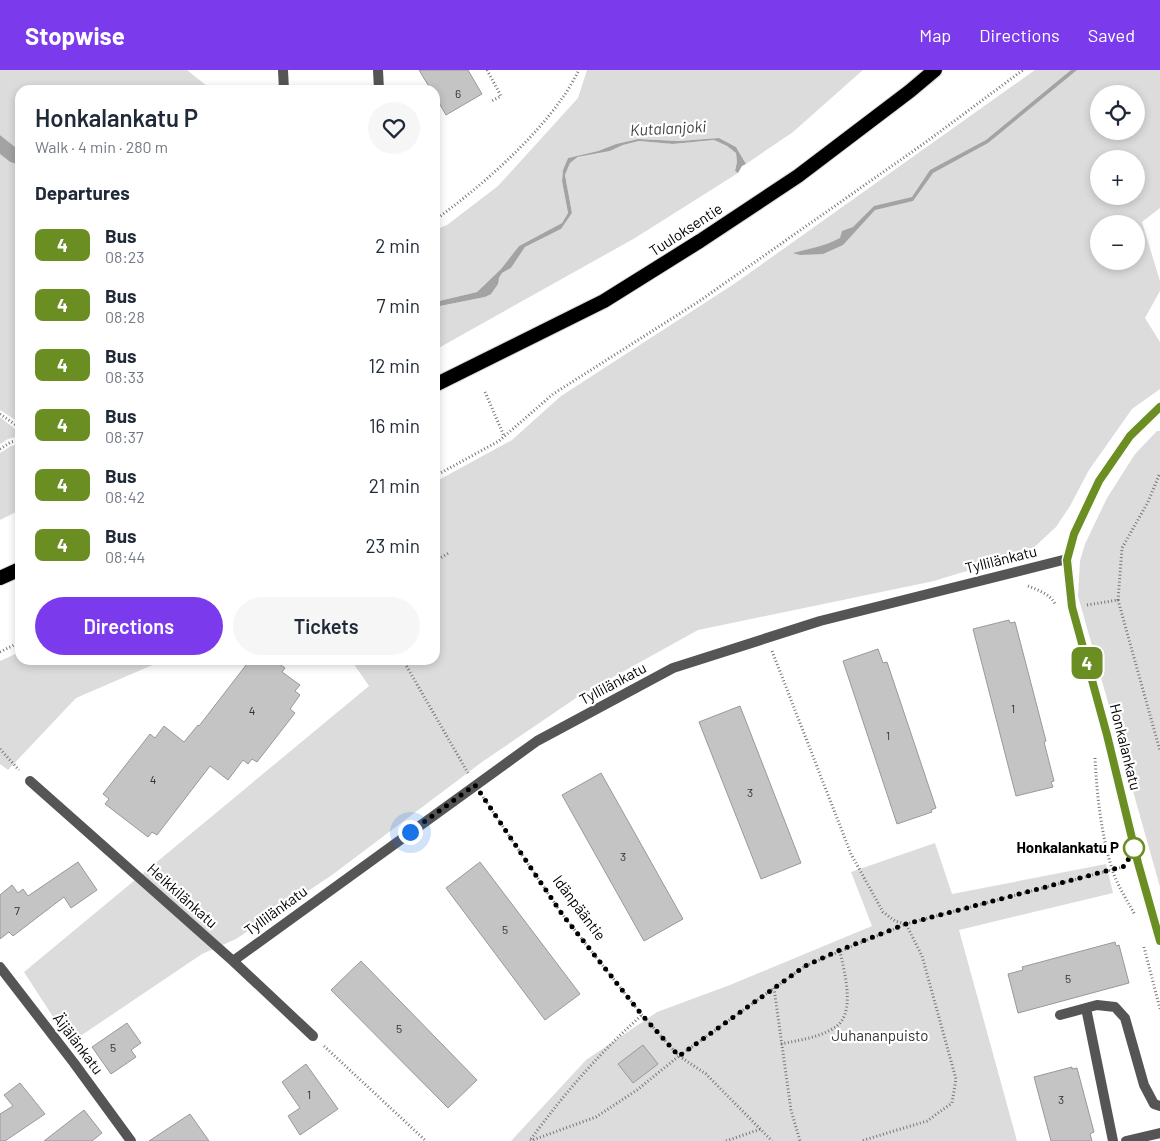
<!DOCTYPE html>
<html lang="en">
<head>
<meta charset="utf-8">
<style>
	:root { --surface:#fff; --page:#f6f6f7; --text:#1f2937; --muted:#747a83; --accent:#7c3aed }
	body { margin:0; font-family:Barlow,sans-serif; background:var(--page); color:var(--text); height:100vh; display:flex; flex-direction:column; font-size:19px; white-space:nowrap }
	* { box-sizing:border-box; margin:0 }
	p { font-size:16px; color:var(--muted) }
	.icon { flex:none; width:28px; height:28px; fill:none; stroke:currentColor; stroke-width:2; stroke-linecap:round; stroke-linejoin:round }
	.map { position:relative; flex:1; overflow:hidden }
	.side { position:absolute; left:15px; top:15px; width:425px; height:580px; display:flex; flex-direction:column; background:var(--surface); border-radius:15px; box-shadow:0 2px 8px #0003 }
	.side>* { flex:none }
	.badge { padding:0 10px; border-radius:8px; font-size:18px; line-height:32px }
	.fabs { position:absolute; left:1090px; top:15px; display:grid; gap:10px }
	.fabs a { display:grid; place-items:center; width:55px; height:55px; border-radius:50%; background:var(--surface); box-shadow:0 2px 8px #0003; font-size:25px }
	.you { position:absolute; width:25px; height:25px; margin:-12px; border:4px solid #fff; border-radius:50%; background:#1a73e8; box-shadow:0 0 0 8px #1a73e833 }
	.map>.badge { position:absolute; translate:-50% -50%; box-shadow:0 0 0 2px #fff }
	h2 { padding:0 20px; font-size:19px; line-height:45px }
	.round { display:grid; place-items:center; flex:none; width:52px; height:52px; border-radius:26px; background:var(--page) }
	.overview { display:flex; align-items:center; justify-content:space-between; height:85px; padding:0 20px }
	h1 { font-size:24px; font-weight:600; line-height:38px }
	.cta { display:flex; gap:10px; margin-top:auto; padding:10px 20px }
	.cta a { flex:1; height:58px; border-radius:30px; background:var(--accent); color:#fff; font-size:20px; font-weight:600; line-height:58px; text-align:center }
	.cta a+a { background:var(--page); color:var(--text) }
	ul { padding:0; list-style:none }
	li { display:flex; align-items:center; gap:15px; height:60px; padding:0 20px }
	li div { flex:1 }
	li b { display:block; font-size:19px }
	li em { font-style:normal }
	li .badge { min-width:55px; font-weight:700; text-align:center }
	header { display:flex; align-items:center; gap:30px; box-sizing:border-box; height:70px; padding:0 25px; background:var(--accent); color:#fff }
	header strong { font-size:24px }
	nav { display:flex; gap:28px; margin-inline-start:auto; font-size:18px }
	.map>svg:first-child { display:block }
	.green { fill:#dcdcdc; fill-rule:evenodd }
	.water { fill:#a3a3a3 }
	.building { fill:#c4c4c4; stroke:#999 }
	.lines { fill:none; stroke-linecap:round; stroke-linejoin:round }
	.trunk-casing { stroke:#dbdbdb; stroke-width:16 }
	.path { stroke:#777; stroke-width:3; stroke-dasharray:1 2.5; stroke-linecap:butt }
	.service { stroke:#555; stroke-width:10 }
	.minor { stroke:#555; stroke-width:10 }
	.trunk { stroke:#000; stroke-width:14 }
	.line-casing { stroke:#fff; stroke-width:11 }
	.line { stroke:#6b8e23; stroke-width:8 }
	.walk { stroke:#000; stroke-width:5; stroke-dasharray:0 9 }
	.stop-dot { fill:#fff; stroke:#6b8e23; stroke-width:2.5 }
	.labels { text-anchor:middle; stroke-width:4.5; stroke-linejoin:round; paint-order:stroke }
	.number-label { font-size:12px; fill:#313131 }
	.street-label { font-size:15px; fill:#000; stroke:#fff }
	.stop-label { font-size:15px; font-weight:bold; fill:#000; stroke:#fff; text-anchor:end }
	.park-label { font-size:15px; fill:#333; stroke:#fff }
	.water-label { font-size:16px; font-style:italic; fill:#444; stroke:#fff }
</style>
</head>
<body>
<header>
<strong>Stopwise</strong>
<nav><a>Map</a><a>Directions</a><a>Saved</a></nav>
</header>
<div class="map">
<svg width="1160" height="1071" viewBox="0 0 1160 1071">
	<rect width="100%" height="100%" fill="#fff"/>
	<!-- green -->
	<path class="green" d="M0,0h187l25,20h-192v61l-20,-16z
		M587,0h276l-70,62 -47,32 -10,-17 -17,-9 -40,3 -41,-2 -22,5 -18,7 -30,7 -5,12 -1,11 6,32 -6,10 -43,23 -18,23 -24,23 -42,10v-72l12,-5 51,-39 80,-88z
		M1035,0h125v138l-18,14 18,59v10l-15,27 15,24v47l-28,20 -43,61 -19,36 -14,21 -27,25 -95,29 -236,49 -119,66 -97,66 -150,113 -96,64 -34,15 -132,89 -46,-71 345,-286 -18,-26h84v-178l77,-42 49,-44 173,-112zM1099,24h37v37h-37zM1099,89h37v37h-37zM1099,154h37v37h-37z
		M714,70l13,6 9,7 1,9 -2,9 3,2 -103,65 -200,112v-43l50,-10 6,-4 11,-20 9,-5 14,-21 36,-18 11,-16 -7,-38 5,-12 9,-6 31,-6 13,-6 16,-4 34,3z
		M0,84l10,8 10,3v258l-20,-13z
		M0,347l20,16v3l-12,3 -8,5z
		M1157,361h3v456l-82,-291 2,-35 5,-17 22,-46 28,-44z
		M20,374v66l-20,10v-67l11,-7z
		M20,582v8h144l-88,38 -68,72 -8,-6v-103z
		M935,773l17,51 154,-30 7,29 -154,37 58,211h-506l75,-81 71,-48 73,-27 142,-59 -21,-54z"/>
	<!-- water -->
	<path class="water" d="M1071,0h6l-89,73 -55,30 -20,28 -38,9 -32,35 -20,9 -23,1 -7,-2c16,-4 32,-7 47,-15l2,-7 11,-4 21,-21 38,-9 18,-27 56,-30z
		M0,65l20,16v14l-10,-3 -10,-8z
		M719,68l17,9 10,17 -4,2 -4,7 -3,-2 2,-9 -1,-9 -9,-7 -13,-6 -41,4 -34,-3 -16,4 -13,6 -32,6 -8,6 -5,12 7,38 -11,16 -36,18 -14,21 -9,5 -3,5 -1,6 -7,10 -6,3 -50,10v-5l42,-10 24,-23 18,-23 43,-23 6,-10 -6,-32 1,-11 5,-12 30,-7 18,-7 22,-5 41,2z"/>
	<!-- building -->
	<path class="building" d="M419,0h49l14,24 -36,21 -11,-19v-6h-4z
		M1009,550l1,3 5,-1 31,119 -2,1 10,39 -3,1 2,5 -37,9 -43,-167z
		M878,579l5,14 4,-1 49,146 -5,2 1,2 -35,12 -54,-163z
		M250,590h24l11,8 -3,4 18,13 -5,6 5,4 -10,14 5,4 -38,49 -5,-3 -4,5 -5,-4 -15,20 -18,-14 -53,69 -5,-3 -4,5 -43,-33 4,-5 -6,-5 47,-60 5,4 9,-12 20,16 14,-17 1,1z
		M740,636l61,157 -40,16 -62,-157z
		M601,703l82,146 -39,22 -82,-146z
		M78,792l19,28 -26,18 -7,-11 -51,39 -4,-4 -9,7v-44l12,-10 6,8 5,-4 5,7z
		M480,792l100,132 -35,26 -99,-132z
		M1115,872l1,4 3,-1 10,38 -111,30 -10,-39 15,-4 -1,-3z
		M361,891l116,119 -29,28 -117,-118z
		M127,953l14,20 -10,7 5,7 -25,17 -19,-27z
		M643,975l15,19 -25,19 -15,-19z
		M306,994l32,45 -38,26 -12,-19 12,-8 -18,-26z
		M1072,997v2l5,-1 17,64 -4,2 2,7h-41l-17,-64z
		M20,1013l25,31 -40,27h-5v-27l13,-8 -9,-11z
		M84,1040l18,23 -10,8h-48z
		M190,1044l19,27h-60z"/>
	<g class="lines">
		<defs>
			<path id="trunk" d="M435,315l169,-84 96,-60 98,-65 112,-85 25,-21
				M0,508l20,-9"/>
		</defs>
		<!-- trunk casing -->
		<use href="#trunk" class="trunk-casing"/>
		<!-- path -->
		<path class="path" d="M487,0l14,26 -11,6
			M435,150c44,-32 97,-78 128,-123 6,-8 11,-18 16,-27
			M485,322l19,44
			M0,344l20,14
			M0,379l11,-7 9,-2
			M435,406l64,-35 54,-47 145,-92 228,-160 97,-72
			M435,491l14,-8
			M1028,516c10,4 22,8 27,18
			M1118,530l4,-52 26,-46 12,-29
			M1087,535l31,-5 42,151
			M772,581l79,203 32,58 12,9 11,3 16,32 34,123 -4,24 -25,18 -66,20
			M0,582l20,-10
			M403,590l65,113
			M0,679l19,21
			M1095,688c2,38 6,75 17,111 5,16 15,31 23,46
			M483,727l79,117 80,101 37,41 27,18 66,67
			M1144,877l16,62
			M774,918l17,122 9,31
			M781,974c18,-4 37,-6 53,-16 23,-13 10,-57 6,-77
			M324,976l102,95
			M531,1069c33,-45 69,-87 111,-124
			M530,1071l66,-24 41,-27 42,-34 126,-90 101,-42 217,-57
			M726,1071l35,-12"/>
		<!-- service -->
		<path class="service" d="M378,0l1,20
			M1086,938l27,133
			M1060,945l37,-10 18,2 10,11 19,67 10,19 6,2
			M1126,1071l34,-8"/>
		<!-- minor -->
		<path class="minor" d="M283,0l1,20
			M1160,337l-30,29 -31,45 -25,53 -7,25 5,48 35,128 31,128 22,78
			M30,711l203,180 80,75
			M233,891l304,-220 136,-73 147,-47 247,-62
			M0,897l74,96 57,78"/>
		<!-- trunk -->
		<use href="#trunk" class="trunk"/>
	</g>
	<g class="lines">
		<defs>
			<path id="line" d="M1160,337l-30,29 -31,45 -25,53 -7,26 5,47 35,128 31,128 22,78"/>
		</defs>
		<!-- line casing -->
		<use href="#line" class="line-casing"/>
		<!-- line -->
		<use href="#line" class="line"/>
		<!-- walk -->
		<path class="walk" d="M410,762l65,-47 87,129 80,101 37,41 126,-90 35,-16 66,-26 219,-58 9,-18"/>
	</g>
	<!-- markers -->
	<circle class="stop-dot" cx="1134" cy="778" r="10"/>
	<g class="labels">
		<!-- number labels -->
		<g class="number-label">
			<text x="458" y="28">6</text>
			<text x="1013" y="643">1</text>
			<text x="252" y="645">4</text>
			<text x="888" y="670">1</text>
			<text x="153" y="714">4</text>
			<text x="750" y="727">3</text>
			<text x="623" y="791">3</text>
			<text x="17" y="845">7</text>
			<text x="505" y="864">5</text>
			<text x="1068" y="913">5</text>
			<text x="399" y="963">5</text>
			<text x="113" y="982">5</text>
			<text x="309" y="1029">1</text>
			<text x="1061" y="1034">3</text>
		</g>
		<!-- street labels -->
		<g class="street-label">
			<text transform="translate(686 160) rotate(-33)" y="5">Tuuloksentie</text>
			<text transform="translate(1001 490) rotate(-14)" y="5">Tyllilänkatu</text>
			<text transform="translate(613 614) rotate(-28)" y="5">Tyllilänkatu</text>
			<text transform="translate(1125 677) rotate(76)" y="5">Honkalankatu</text>
			<text transform="translate(182 826) rotate(42)" y="5">Heikkilänkatu</text>
			<text transform="translate(579 838) rotate(53)" y="5">Idänpääntie</text>
			<text transform="translate(276 841) rotate(-36)" y="5">Tyllilänkatu</text>
			<text transform="translate(78 974) rotate(53)" y="5">Äijälänkatu</text>
		</g>
		<!-- stop labels -->
		<g class="stop-label">
			<text x="1119" y="783">Honkalankatu P</text>
		</g>
		<!-- park labels -->
		<g class="park-label">
			<text x="880" y="971">Juhananpuisto</text>
		</g>
		<!-- water labels -->
		<g class="water-label">
			<text transform="translate(668 58) rotate(-3)" y="6">Kutalanjoki</text>
		</g>
	</g>
</svg>
<div class="fabs">
<a><svg class="icon" aria-label="locate" viewBox="0 0 24 24"><circle cx="12" cy="12" r="6"/><path d="M12 2v4M12 18v4M2 12h4M18 12h4"/></svg></a>
<a>+</a>
<a>−</a>
</div>
<div class="you" style="left:410px;top:762px"></div>
<b class="badge" style="left:1087px;top:593px;background:#6b8e23;color:#fff">4</b>
<section class="side">
<div class="overview"><div><h1>Honkalankatu P</h1><p>Walk · 4 min · 280 m</p></div><a class="round"><svg class="icon" aria-label="heart" viewBox="0 0 24 24"><path d="M12 20l-8-8c-3-5 5-10 8-4 3-6 11-1 8 4z"/></svg></a></div>
<h2>Departures</h2>
<ul>
<li><span class="badge" style="background:#6b8e23;color:#fff">4</span><div><b>Bus</b><p>08:23</p></div><em>2 min</em></li>
<li><span class="badge" style="background:#6b8e23;color:#fff">4</span><div><b>Bus</b><p>08:28</p></div><em>7 min</em></li>
<li><span class="badge" style="background:#6b8e23;color:#fff">4</span><div><b>Bus</b><p>08:33</p></div><em>12 min</em></li>
<li><span class="badge" style="background:#6b8e23;color:#fff">4</span><div><b>Bus</b><p>08:37</p></div><em>16 min</em></li>
<li><span class="badge" style="background:#6b8e23;color:#fff">4</span><div><b>Bus</b><p>08:42</p></div><em>21 min</em></li>
<li><span class="badge" style="background:#6b8e23;color:#fff">4</span><div><b>Bus</b><p>08:44</p></div><em>23 min</em></li>
</ul>
<div class="cta"><a>Directions</a><a>Tickets</a></div>
</section>
</div>
</body>
</html>
